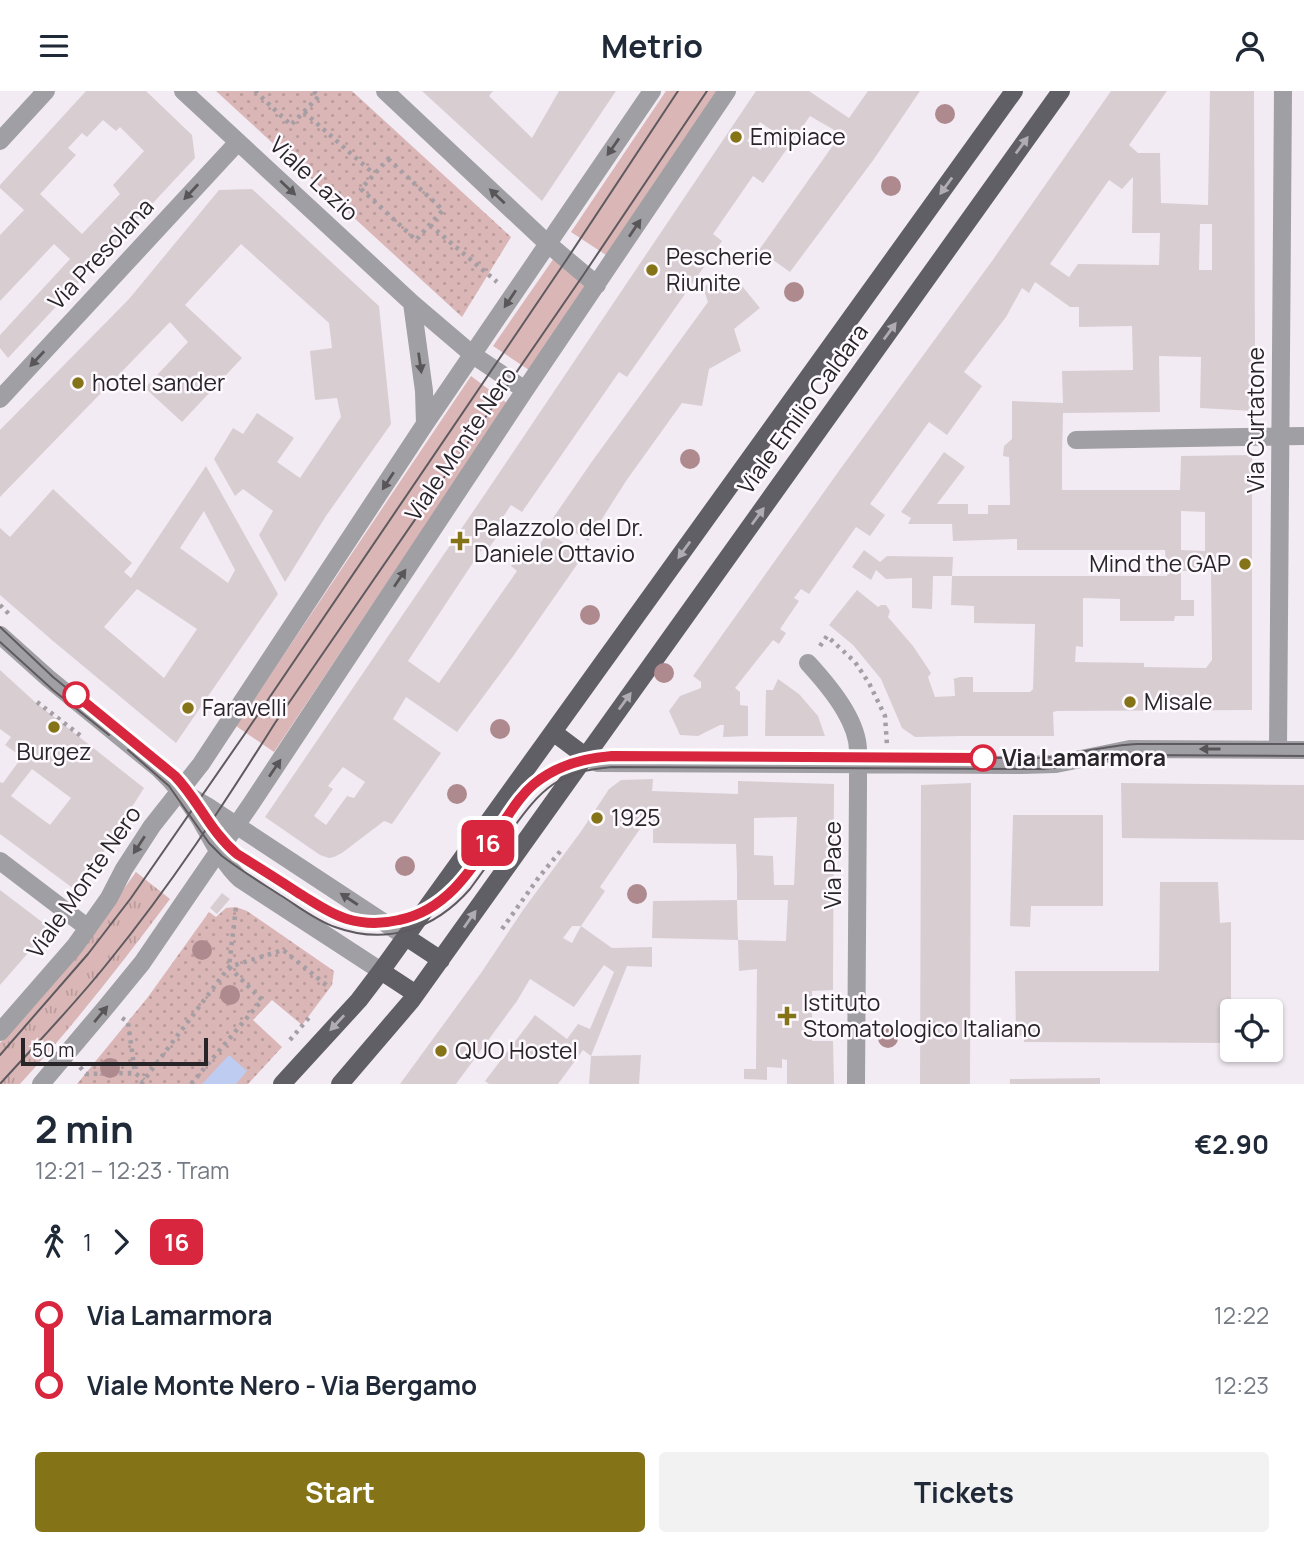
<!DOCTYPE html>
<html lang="en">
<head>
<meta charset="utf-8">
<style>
	:root { --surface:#fff; --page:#f2f2f3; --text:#1f2937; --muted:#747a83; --accent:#847417 }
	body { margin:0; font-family:Manrope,sans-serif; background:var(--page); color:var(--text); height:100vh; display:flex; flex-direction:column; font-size:26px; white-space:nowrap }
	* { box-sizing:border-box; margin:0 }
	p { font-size:23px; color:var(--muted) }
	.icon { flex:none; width:38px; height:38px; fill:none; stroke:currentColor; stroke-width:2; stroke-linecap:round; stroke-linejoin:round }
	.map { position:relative; height:993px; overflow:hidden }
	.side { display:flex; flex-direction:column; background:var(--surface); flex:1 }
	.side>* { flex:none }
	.badge { padding:0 14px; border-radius:10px; font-size:24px; line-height:46px }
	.buttons { position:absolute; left:1220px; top:908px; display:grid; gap:14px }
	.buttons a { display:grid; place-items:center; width:63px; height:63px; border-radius:7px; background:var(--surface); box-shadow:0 2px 5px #0004; font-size:35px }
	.scale { position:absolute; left:21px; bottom:18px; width:187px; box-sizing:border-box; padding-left:7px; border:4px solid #282528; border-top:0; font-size:19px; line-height:24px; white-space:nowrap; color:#282528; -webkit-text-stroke:5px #fef9ff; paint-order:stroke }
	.map>.badge { position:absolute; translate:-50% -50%; box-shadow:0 0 0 4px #fff }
	.legs { display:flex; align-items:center; gap:10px; height:77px; padding:0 35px; font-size:23px }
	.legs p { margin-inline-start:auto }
	.overview { display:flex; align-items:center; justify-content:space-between; height:119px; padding:0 35px }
	h1 { font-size:38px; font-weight:700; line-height:52px }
	.button { display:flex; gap:14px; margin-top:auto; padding:14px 35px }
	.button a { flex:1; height:80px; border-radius:7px; background:var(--accent); color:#fff; font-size:28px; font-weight:700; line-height:80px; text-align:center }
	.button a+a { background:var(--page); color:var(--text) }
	ul { padding:0 35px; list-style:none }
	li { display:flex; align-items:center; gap:24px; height:70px; font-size:26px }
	li i { display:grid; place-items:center; width:10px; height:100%; margin:0 9px; background:currentColor }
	li i::after { content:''; width:18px; height:18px; margin:-9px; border:5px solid; border-radius:50%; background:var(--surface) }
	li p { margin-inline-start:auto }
	li:first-child i { background:linear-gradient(#0000 50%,currentColor 0) }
	li:last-child i { background:linear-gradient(currentColor 50%,#0000 0) }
	header { display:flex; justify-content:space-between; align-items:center; height:91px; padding:0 35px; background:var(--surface); font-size:32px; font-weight:700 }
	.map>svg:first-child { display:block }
	.grass { fill:url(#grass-tufts) }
	.park { fill:url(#park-dots) }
	.garden { fill:#dab6b6 }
	.water { fill:#beccf1 }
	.building { fill:#d8ced2; fill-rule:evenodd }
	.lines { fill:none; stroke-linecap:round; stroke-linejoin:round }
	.path { stroke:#a59fa5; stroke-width:4.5; stroke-dasharray:3.5 5; stroke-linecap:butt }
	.minor { stroke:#a09fa3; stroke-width:18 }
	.major { stroke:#605f65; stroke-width:18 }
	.tram { stroke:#5e5a5f; stroke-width:2 }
	.tree { fill:#ae8a8f }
	.oneway { fill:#afacb2 }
	.oneway2 { fill:#585659 }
	.line-1-casing { stroke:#fff; stroke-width:16 }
	.line-1 { stroke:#d7263d; stroke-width:10 }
	.poi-dot { fill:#847417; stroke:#fef9ff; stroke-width:2.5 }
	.stop-1-dot { fill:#fff; stroke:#d7263d; stroke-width:3.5 }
	.labels { text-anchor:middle; stroke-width:5; stroke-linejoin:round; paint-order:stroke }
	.poi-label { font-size:23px; fill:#282528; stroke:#fef9ff; text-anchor:start }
	.street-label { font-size:23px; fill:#282528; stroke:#fef9ff }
	.stop-label { font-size:23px; font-weight:bold; fill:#282528; stroke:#fef9ff; text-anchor:start }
</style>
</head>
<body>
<header><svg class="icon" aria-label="menu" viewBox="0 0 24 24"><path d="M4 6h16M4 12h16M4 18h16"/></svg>Metrio<svg class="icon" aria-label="person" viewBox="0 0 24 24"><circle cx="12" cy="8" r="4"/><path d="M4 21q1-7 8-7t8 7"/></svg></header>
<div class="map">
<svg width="1304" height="993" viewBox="0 0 1304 993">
	<defs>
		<pattern id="grass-tufts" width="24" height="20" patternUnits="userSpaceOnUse" patternTransform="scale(1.75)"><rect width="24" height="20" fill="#dab6b6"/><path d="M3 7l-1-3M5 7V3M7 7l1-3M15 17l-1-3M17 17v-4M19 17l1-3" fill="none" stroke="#bb9c9c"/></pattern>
		<pattern id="park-dots" width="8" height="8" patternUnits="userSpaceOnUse" patternTransform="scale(1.75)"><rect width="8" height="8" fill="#dab6b6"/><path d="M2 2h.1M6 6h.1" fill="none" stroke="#bb9c9c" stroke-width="1.8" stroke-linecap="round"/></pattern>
	</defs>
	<rect width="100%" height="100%" fill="#f2ebf3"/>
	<!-- grass -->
	<path class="grass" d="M136,781l34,27c-48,64 -96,126 -150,185h-20v-41l77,-89z"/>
	<!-- park -->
	<path class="park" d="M216,0h136l159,146 -49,80z
		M236,816l11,4 87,60 -2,14 -30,40 -30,-25 -19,20 29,27 -34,37h-171l71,-87 61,-85 7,5 10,-9z"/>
	<!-- garden -->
	<path class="garden" d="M666,0h53l-110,166 -38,-25z
		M554,167l36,23 -61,89 -36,-24z
		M471,285l36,27 -233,349 -38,-26z"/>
	<!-- water -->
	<path class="water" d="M229,964l18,16 -11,13h-34z"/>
	<!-- building -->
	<path class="building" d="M86,0h60l46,44 3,23 -187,200 -8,-10v-13l70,-76 -16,-15 -54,57v-66l24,-25 -24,-22v-3zM103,29l13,11 4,-4 24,24 -31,34 7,9 -38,40 -42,-40 36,-39 -8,-7 14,-15 5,4z
		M422,0h71l-4,5 43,42 27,-47h57l-74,110z
		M756,0h53l40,27 19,-27h52l-46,68 -84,113 -31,-22 82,-116 -31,-18 -47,67 -10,-7 -40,58 9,7 -95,136 -8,-5 -97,140 -11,-7 -20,30 5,3 -10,14 -4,-3 -74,112 31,22 78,-112 -6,-5 13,-19 9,7 15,-22 35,24 -69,99 -57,77 -51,-35 -13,22 48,34 -49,71 -8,-3 -42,32 -8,4 -5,1 -9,-3 -55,-38 222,-326zM760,31l13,9 -13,19 -13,-9zM343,676l22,15 -11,16 -7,-2 -21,29 -12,-9 19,-27 -5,-3z
		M1111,0h56l-38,54 9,8h22l1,50 47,2 2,-114h44l1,267 -2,53 -53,-3 1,-51 -42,-1 1,56 -97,1 -1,43v34h118l1,-34 71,-1v255l-195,1 -4,1 1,24h-94l-45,1 -13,-9 -21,-49 -28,-34 -24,-20 28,-35 21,17 3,-2h5l4,6 -2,6 25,29 18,27 -3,4 7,20 20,-1 -1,-16 -1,-1 7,-2h13v15h57l3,-3 2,-65 -61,-1v-17l-23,-1 1,-29h215l-2,-26h-148v-11l-64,2 -1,-17h-44l3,-6 -10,-6 43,-60 21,15 -28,37h31v10h20v-9h22l-1,-48 -6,-1 1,-10 8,-7v-38l51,2 -1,-32 71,-1 -1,-44 -53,1v-20h-9l-35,-25 -6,11 -7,-5 -16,29 -42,55 18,14 -35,49 -18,-13 -59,82 15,11 -15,21 -14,-9 -47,67 -8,-5 -7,9 5,3 -19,28 6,4 -7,11 -6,-4 -38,48 5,4v13l8,1v30l-25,1 1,-12h-4l-22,11 -18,-1 -11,-24 11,-15 21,-8v-6l-8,-6 148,-208 151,-207zM1133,86l-1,56h28l-1,32 -81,-1 -9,13 -19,-13 59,-84 13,9zM1200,133h12v46h-13zM1181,420l24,1v39l-24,-1zM1181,480h30l1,89 -6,8 -62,-1v-4l-69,-1 1,-16 7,1v-49l37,1v22h54l1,-5h19v-16h-13z
		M252,98l127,117 12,118 -65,92 -41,66 -26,-47 14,-24 -30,-22 -8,7 -21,-37 19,-31 10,6 14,-21 37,25 -17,24 23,16 41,-61 -4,-19 -22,2 -5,-49 22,-3 -3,-25 -88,-79 -56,61 57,53 -60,64 -37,-34 43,-46 -18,-20 -170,175v-67l129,-131 90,-109z
		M721,186l21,9 18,22 -26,21 7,22 -32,18 -7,37 -20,-3 -56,78 -38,60 -35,-23 40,-58 115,-158 -5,-15z
		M206,375l72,128 -102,149 -123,-102 -53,-46v-67l10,9 43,-48 79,74 -8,9 7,6zM204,420l31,59 -7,13 -48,-35zM137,498l60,40 -33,49 -60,-51z
		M864,459l16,12 7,-6 66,1 -1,19h-19l-1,33 -20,-1v-30l-26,1 -10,-9 -5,10 -19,-13z
		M0,579l35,32 109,86 -66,104 -78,-58v-52l3,1 19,-26 -17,-12 6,-8 -11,-8zM32,678l39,29 -21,27 -39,-29z
		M778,588l21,15 19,22 7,20h-60l1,-46h7z
		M653,688l-1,12 86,3v-13l96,3 -1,206 -21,1v50h21l1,43h-47v-24l-5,-1v9l-15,-1v13l-23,-1v-10h12l1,-100 -18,2 -1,-31 48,1 2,-41h-51l1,40 -86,-2 1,-37 84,-1v-27l-1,-29 -83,-1v-24l-11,7 -42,61 5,4 -24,35h-9l-9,12 9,5 9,-17 31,22 40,-1v20l-25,-1 -36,90 -8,-6 -25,34h-69l-4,-3 50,-66 32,24 11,-15 12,5 24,-57 -10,-7 -30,42 -44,-28 -13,22 -61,83h-56l81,-111 42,-63 59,-80 27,-41 12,-9zM797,726l-3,68h-20l-1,-29 -19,-1v-37z
		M971,692l-1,301h-50l1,-299z
		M1121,692l183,2v55l-182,-2z
		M1013,724h90v91h-72l-1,21 -20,-1z
		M1160,791h58l2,41 11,-1v121l-207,-1v-6l-8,-1 -1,-64h144z
		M0,799l50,38 -50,57z
		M222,802l8,6 -13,15 -7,-6z
		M641,964l-2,29h-50l2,-28z
		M1100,987v6h-90v-5z"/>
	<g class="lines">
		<!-- path -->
		<path class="path" d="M255,0l36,34 28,-29 -6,-5
			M304,21l70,62
			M388,68l55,51 -27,30 -55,-51z
			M430,134l67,57
			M0,514l10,10
			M820,555l7,-10 28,26 14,21 16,33 2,29
			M37,611l44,34
			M502,838l37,-52 24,-29
			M122,927l6,4 7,51
			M290,949l22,-26
			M80,976l6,7 49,-1 9,7
			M141,993l88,-117 54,-17 47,38
			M191,993l71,-84 -33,-33 7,-60"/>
		<!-- minor -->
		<path class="minor" d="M183,0l229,212 61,52 52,35
			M385,0l162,152 50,42
			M0,50l46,-50
			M412,212l12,88 1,33
			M0,308l238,-257
			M1076,349l228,-4
			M0,544l48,43 110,90c16,15 30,32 42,51 12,21 23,44 40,60l141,92
			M808,572c22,24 59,67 48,101l2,4v19l-2,297
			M1278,659l5,-659
			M585,665l13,7 424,2 34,-1 74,-15 174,1
			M186,703l21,12 199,131
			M0,770l88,67
			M0,941l75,-86 34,-48 15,-29 28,-43 49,-62 224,-340 227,-333
			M41,993l65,-77 36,-44 43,-63 66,-96 274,-414 202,-299"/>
		<!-- major -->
		<path class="major" d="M553,641l32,24
			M406,846l35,23
			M381,880l35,23
			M282,993l77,-84 22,-29 633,-880
			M340,993l71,-83 650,-910"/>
		<!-- tram -->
		<path class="tram" d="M0,536l53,50 122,99c16,16 25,37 39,55 7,8 15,16 24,23 21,13 41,27 62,40 15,9 30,20 47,25 17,5 35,5 52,1 54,-11 78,-62 108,-103 8,-12 16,-23 27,-33 23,-19 49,-26 78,-28l430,2c32,-3 63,-13 96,-14h166
			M0,551l53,48 56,45
			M128,659l41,36 40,57 13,13c18,14 38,26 58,39 18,11 35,25 55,32 52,19 100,2 135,-38 14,-19 28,-39 41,-58 30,-42 47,-60 101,-64l430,2c31,-2 60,-10 90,-14l172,1
			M0,964l88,-101 43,-56 113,-163 323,-476 111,-168
			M0,993c37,-41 76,-81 110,-124 61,-75 114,-156 165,-237l309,-449 123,-183"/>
	</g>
	<!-- trees -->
	<g class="tree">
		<circle cx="945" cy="23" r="10"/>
		<circle cx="891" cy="95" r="10"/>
		<circle cx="794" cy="201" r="10"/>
		<circle cx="690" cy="368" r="10"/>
		<circle cx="590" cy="524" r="10"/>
		<circle cx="664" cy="582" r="10"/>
		<circle cx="500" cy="638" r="10"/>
		<circle cx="457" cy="703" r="10"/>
		<circle cx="405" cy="775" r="10"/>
		<circle cx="637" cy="803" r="10"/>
		<circle cx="202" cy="859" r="10"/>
		<circle cx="230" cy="904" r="10"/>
		<circle cx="888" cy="947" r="10"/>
		<circle cx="110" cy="977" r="10"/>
	</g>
	<!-- one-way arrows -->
	<defs><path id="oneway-solid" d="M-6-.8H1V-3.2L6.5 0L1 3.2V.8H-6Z" transform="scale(1.75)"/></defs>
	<g class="oneway">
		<use href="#oneway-solid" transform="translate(1022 54) rotate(-54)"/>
		<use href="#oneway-solid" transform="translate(946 95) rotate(126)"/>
		<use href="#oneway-solid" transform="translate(890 240) rotate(-54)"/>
		<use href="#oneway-solid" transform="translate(758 425) rotate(-54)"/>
		<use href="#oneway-solid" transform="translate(684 459) rotate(126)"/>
		<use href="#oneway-solid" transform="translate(625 610) rotate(-54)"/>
		<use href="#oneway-solid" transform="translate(470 828) rotate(-55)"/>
		<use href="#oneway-solid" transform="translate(337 932) rotate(133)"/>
	</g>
	<g class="oneway2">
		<use href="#oneway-solid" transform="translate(613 56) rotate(125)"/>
		<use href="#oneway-solid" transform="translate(288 97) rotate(43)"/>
		<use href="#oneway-solid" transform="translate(191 101) rotate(133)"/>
		<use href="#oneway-solid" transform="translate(497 105) rotate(-137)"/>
		<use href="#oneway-solid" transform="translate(635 137) rotate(-56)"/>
		<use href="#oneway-solid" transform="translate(510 208) rotate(124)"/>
		<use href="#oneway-solid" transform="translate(37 268) rotate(133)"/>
		<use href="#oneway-solid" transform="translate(420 272) rotate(82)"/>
		<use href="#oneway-solid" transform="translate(388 390) rotate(123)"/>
		<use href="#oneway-solid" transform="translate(400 487) rotate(-56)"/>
		<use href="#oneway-solid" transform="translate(1210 658) rotate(180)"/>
		<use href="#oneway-solid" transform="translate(275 677) rotate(-56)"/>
		<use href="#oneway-solid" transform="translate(139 754) rotate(123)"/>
		<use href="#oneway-solid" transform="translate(349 808) rotate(-147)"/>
		<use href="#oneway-solid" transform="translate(101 923) rotate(-50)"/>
	</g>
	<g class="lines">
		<defs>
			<path id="line-1" d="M76,604l99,81c24,25 34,54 62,78 21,13 42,26 63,40 15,9 30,20 47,25 17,5 35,5 52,1 54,-11 79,-62 108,-103 8,-12 16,-24 27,-33 23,-19 50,-26 78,-28l371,2"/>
		</defs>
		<!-- line-1 casing -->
		<use href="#line-1" class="line-1-casing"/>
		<!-- line-1 -->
		<use href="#line-1" class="line-1"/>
	</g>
	<!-- markers -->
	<g class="poi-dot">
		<circle cx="736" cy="46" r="7"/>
		<circle cx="652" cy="179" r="7"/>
		<circle cx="78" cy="292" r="7"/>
		<path d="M456.5 439.5h7v7h7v7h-7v7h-7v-7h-7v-7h7z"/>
		<circle cx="1245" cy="473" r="7"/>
		<circle cx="1130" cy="611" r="7"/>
		<circle cx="188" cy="617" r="7"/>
		<circle cx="54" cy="636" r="7"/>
		<circle cx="597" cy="727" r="7"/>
		<path d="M783.5 914.5h7v7h7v7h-7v7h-7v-7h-7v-7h7z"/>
		<circle cx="441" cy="960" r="7"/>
	</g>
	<g class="stop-1-dot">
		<circle cx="76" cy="604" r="12"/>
		<circle cx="983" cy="667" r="12"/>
	</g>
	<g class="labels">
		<!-- poi labels -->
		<g class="poi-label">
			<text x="750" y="54">Emipiace</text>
			<text x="666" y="174">Pescherie<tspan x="666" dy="26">Riunite</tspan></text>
			<text x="92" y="300">hotel sander</text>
			<text x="474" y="445">Palazzolo del Dr.<tspan x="474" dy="26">Daniele Ottavio</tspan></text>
			<text x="1231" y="481" text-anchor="end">Mind the GAP</text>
			<text x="1144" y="619">Misale</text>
			<text x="202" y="625">Faravelli</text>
			<text x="54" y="669" text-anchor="middle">Burgez</text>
			<text x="611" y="735">1925</text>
			<text x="803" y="920">Istituto<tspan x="803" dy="26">Stomatologico Italiano</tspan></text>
			<text x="455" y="968">QUO Hostel</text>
		</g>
		<!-- street labels -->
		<g class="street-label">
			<text transform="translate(314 88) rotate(43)" y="8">Viale Lazio</text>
			<text transform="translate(101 163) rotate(-47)" y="8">Via Presolana</text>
			<text transform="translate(803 318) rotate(-54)" y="8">Viale Emilio Caldara</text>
			<text transform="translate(1256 329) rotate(-90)" y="8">Via Curtatone</text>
			<text transform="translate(461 353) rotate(-56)" y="8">Viale Monte Nero</text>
			<text transform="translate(833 774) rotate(-90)" y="8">Via Pace</text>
			<text transform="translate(84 791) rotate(-55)" y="8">Viale Monte Nero</text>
		</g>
		<!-- stop labels -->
		<g class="stop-label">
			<text x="1002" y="675">Via Lamarmora</text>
		</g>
	</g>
</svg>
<div class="buttons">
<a><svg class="icon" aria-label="locate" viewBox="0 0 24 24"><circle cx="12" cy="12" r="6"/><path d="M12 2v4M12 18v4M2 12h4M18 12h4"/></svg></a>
</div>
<div class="scale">50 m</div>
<b class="badge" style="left:488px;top:752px;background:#d7263d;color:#fff">16</b>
</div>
<section class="side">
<div class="overview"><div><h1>2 min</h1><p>12:21 – 12:23 · Tram</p></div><b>€2.90</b></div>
<div class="legs"><svg class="icon" aria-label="walk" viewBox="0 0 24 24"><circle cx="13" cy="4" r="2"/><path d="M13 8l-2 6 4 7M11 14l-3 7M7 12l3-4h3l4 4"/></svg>1<svg class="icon" aria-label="forward" viewBox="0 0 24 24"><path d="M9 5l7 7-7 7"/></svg><b class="badge" style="background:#d7263d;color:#fff">16</b></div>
<ul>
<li><i style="color:#d7263d"></i><b>Via Lamarmora</b><p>12:22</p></li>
<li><i style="color:#d7263d"></i><b>Viale Monte Nero - Via Bergamo</b><p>12:23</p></li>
</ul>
<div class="button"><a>Start</a><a>Tickets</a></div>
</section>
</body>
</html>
